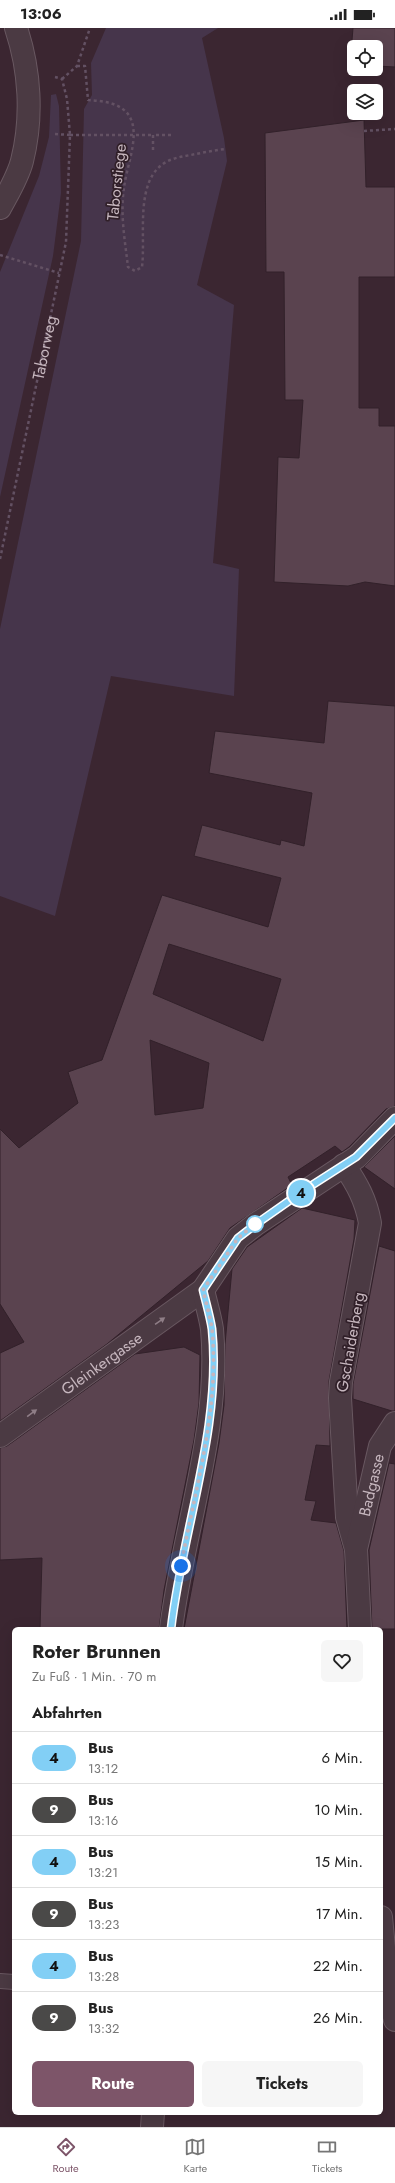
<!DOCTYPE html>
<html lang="de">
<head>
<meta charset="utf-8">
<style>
	:root { --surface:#fff; --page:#f6f6f6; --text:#222; --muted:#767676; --line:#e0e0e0; --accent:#7d5569 }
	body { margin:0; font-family:Jost,sans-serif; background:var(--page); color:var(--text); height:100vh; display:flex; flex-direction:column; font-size:15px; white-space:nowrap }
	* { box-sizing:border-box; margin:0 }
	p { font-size:13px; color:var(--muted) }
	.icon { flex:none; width:22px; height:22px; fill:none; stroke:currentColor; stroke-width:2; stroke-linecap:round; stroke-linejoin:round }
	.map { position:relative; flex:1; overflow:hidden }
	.sheet { position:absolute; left:12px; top:1599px; width:371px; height:488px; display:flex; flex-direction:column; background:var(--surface); border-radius:6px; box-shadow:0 4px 16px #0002 }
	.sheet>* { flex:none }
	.badge { padding:0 8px; border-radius:13px; font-size:14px; line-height:26px }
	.tools { position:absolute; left:347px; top:12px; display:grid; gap:8px }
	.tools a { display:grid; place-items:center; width:36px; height:36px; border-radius:6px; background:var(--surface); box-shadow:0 4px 16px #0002; font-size:20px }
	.you { position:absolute; width:20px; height:20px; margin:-10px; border:3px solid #fff; border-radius:50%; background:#1a73e8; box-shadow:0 0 0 6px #1a73e833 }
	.map>.badge { position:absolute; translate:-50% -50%; box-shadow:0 0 0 2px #fff }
	h2 { padding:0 20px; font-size:15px; line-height:36px }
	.round { display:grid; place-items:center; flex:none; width:42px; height:42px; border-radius:6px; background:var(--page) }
	.overview { display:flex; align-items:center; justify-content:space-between; height:68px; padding:0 20px }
	h1 { font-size:19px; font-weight:700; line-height:30px }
	.action { display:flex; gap:8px; margin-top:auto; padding:8px 20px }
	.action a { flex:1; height:46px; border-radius:6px; background:var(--accent); color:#fff; font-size:16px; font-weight:700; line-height:46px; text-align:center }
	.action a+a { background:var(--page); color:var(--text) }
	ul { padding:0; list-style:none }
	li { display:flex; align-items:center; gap:12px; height:52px; padding:0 20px; border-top:1px solid var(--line) }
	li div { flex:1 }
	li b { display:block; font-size:15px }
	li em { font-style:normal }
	li .badge { min-width:44px; font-weight:700; text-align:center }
	.status { display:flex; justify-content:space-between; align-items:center; height:28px; padding:0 20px; background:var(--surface); direction:ltr }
	.status svg { height:11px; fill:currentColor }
	.menu { display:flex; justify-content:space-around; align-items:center; height:56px; border-top:1px solid var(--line); background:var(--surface); font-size:11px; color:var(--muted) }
	.menu a { display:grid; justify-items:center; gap:2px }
	.menu .current { color:var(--accent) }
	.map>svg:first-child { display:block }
	.green { fill:#46354b }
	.building { fill:#5a434f; stroke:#32212a; fill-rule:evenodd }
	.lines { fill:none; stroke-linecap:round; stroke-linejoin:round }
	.lane-casing { stroke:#695861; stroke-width:16 }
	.street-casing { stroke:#695861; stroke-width:24 }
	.path { stroke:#635163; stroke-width:2.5; stroke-dasharray:3 3; stroke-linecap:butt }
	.lane { stroke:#4b3a43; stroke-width:14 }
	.street { stroke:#4b3a43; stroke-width:22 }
	.path-bridge { stroke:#635163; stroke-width:2.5; stroke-dasharray:3 3; stroke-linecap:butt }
	.oneway { fill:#8f7e87 }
	.line-casing { stroke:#fff; stroke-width:9 }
	.line { stroke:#82cff5; stroke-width:6 }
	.walk { stroke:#c6b6be; stroke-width:4; stroke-dasharray:0 7.2 }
	.stop-dot { fill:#fff; stroke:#82cff5; stroke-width:2 }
	.labels { text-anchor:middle; stroke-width:3.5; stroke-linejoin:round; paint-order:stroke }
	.street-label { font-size:16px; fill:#c6b6be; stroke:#301f28 }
</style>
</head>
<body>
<div class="status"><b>13:06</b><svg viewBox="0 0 49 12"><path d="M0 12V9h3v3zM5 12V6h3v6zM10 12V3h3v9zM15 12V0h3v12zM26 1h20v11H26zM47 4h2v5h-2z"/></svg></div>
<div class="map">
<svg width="395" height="2099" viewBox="0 0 395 2099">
	<rect width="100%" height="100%" fill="#3b2631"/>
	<!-- green -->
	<path class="green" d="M106,0h112l-16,10 22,100 3,23 -30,124 37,20 -21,258 26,6 -5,127 -123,-20 -56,240 -55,-20v-267l81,-388 3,-132 8,-14 -1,-32z
		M56,66l3,12 2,87 -8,63 -53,241v-225l39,-96 10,-39 2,-42z"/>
	<!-- building -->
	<path class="building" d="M353,0h42v39l-19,-1v-19h-22v18h-4z
		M364,92l2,67h29v90h-36v131h20v18h16v160l-30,-4 -17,4 -74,-4 4,-125 21,1 4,-58h-18l-1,-128h-18l-1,-139z
		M328,673l67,5v400l-9,3 -37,38 -7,5 -7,-6 -47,31 4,8 -62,43 -22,33 -101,83 -107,77v-68l24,-11 -24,-38v-175l19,19 59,-45 -10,-31 34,-12 60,-165 106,32 13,-49 -87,-22 8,-31 78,20 1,-5 23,6 8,-53 -103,-20 6,-42 109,12zM169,916l112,35 -18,62 -110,-47zM150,1012l59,23 -6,45 -48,7z
		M395,1108v53l-31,-22z
		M302,1180l53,12 -1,19 -25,142 1,65 -14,-1 -11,55 11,1 -5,19 25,3 8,28 3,78h-163l35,-186 5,-38 1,-61 7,-75 15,-22z
		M379,1218l16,5v160h-3l-39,-12v-15z
		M184,1319l16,8 -1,48 -5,37 -30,150 -5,39h-119l2,-71 -42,2v-112l7,-2 128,-92z
		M389,1435l6,1v165h-23l-3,-79z"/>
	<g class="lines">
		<defs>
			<path id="lane" d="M0,1953l14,1"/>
			<g id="street">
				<path d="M0,180c8,-15 18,-31 22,-47 11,-44 8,-91 -6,-133"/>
				<path d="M344,1137c13,19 22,35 26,58l-29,159 -1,16 7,119 9,32"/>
				<path id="s2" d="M0,1408l203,-146 35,-52 18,-14 101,-67 38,-39"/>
				<path d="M171,1601c12,-98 50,-201 41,-300 -2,-13 -6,-26 -9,-39"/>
				<path id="s3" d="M360,1601l-4,-80 24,-103 15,-23"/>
				<path d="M381,1889l8,82 6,21"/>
				<path d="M152,2099l1,-14"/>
			</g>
		</defs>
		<!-- lane casing -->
		<use href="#lane" class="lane-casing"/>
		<!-- street casing -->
		<use href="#street" class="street-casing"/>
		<!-- path -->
		<g class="path">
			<path d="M77,38h8l3,34c16,1 38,3 44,22 6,19 -6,47 -8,66 -4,26 1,53 4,79l7,4 7,-4c4,-32 -8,-87 24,-105 9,-5 20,-6 30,-8 10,-2 20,-4 30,-5"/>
			<path d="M62,51l15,-13 13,-38"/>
			<path d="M364,103l31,-2"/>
			<path d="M55,106l15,1"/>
			<path d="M153,122v-15h18"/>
			<path d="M0,227l59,18"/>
			<path id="s1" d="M0,531l66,-317 4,-107 -3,-36 -5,-20 -7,-2"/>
		</g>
		<!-- lane -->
		<use href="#lane" class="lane"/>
		<!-- street -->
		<use href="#street" class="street"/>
		<!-- path-bridge -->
		<path class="path-bridge" d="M70,107h83"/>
	</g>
	<!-- one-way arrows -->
	<defs><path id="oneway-solid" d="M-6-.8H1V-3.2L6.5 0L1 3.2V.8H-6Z"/></defs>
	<g class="oneway">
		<use href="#oneway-solid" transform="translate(160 1293) rotate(-35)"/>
		<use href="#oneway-solid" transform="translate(32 1385) rotate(-36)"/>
	</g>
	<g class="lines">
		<defs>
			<path id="line" d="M171,1601c11,-98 51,-201 41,-300 -2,-13 -6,-26 -9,-39l35,-52 18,-14 50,-35 50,-32 39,-39"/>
		</defs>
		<!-- line casing -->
		<use href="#line" class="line-casing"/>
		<!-- line -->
		<use href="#line" class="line"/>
		<!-- walk -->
		<path class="walk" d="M181,1538c14,-78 39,-158 31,-237 -2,-13 -6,-26 -9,-39l35,-52 17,-14"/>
	</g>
	<!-- markers -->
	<circle class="stop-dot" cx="255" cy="1196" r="8"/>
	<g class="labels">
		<!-- street labels -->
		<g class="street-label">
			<text transform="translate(116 154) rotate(-84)" y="6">Taborstiege</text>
			<text dy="6" stroke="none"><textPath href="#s1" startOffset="216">Taborweg</textPath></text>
			<text transform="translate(350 1314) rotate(-80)" y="6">Gschaiderberg</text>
			<text dy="6" stroke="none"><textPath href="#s2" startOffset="125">Gleinkergasse</textPath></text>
			<text dy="6" stroke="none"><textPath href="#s3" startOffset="146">Badgasse</textPath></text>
		</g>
	</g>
</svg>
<div class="tools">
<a><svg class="icon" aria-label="locate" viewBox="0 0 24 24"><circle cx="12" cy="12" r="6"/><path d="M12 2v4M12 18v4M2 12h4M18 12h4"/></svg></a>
<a><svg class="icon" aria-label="layers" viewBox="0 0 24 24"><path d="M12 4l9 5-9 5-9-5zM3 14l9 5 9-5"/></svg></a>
</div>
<div class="you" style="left:181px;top:1538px"></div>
<b class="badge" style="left:301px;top:1165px;background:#82cff5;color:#111">4</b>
<section class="sheet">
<div class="overview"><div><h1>Roter Brunnen</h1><p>Zu Fuß · 1 Min. · 70 m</p></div><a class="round"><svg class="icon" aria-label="heart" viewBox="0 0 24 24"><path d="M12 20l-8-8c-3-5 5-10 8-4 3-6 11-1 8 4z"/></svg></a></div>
<h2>Abfahrten</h2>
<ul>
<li><span class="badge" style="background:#82cff5;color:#111">4</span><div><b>Bus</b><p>13:12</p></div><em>6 Min.</em></li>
<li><span class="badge" style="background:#4a4948;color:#fff">9</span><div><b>Bus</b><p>13:16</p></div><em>10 Min.</em></li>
<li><span class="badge" style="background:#82cff5;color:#111">4</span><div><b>Bus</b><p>13:21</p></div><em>15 Min.</em></li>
<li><span class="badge" style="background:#4a4948;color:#fff">9</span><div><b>Bus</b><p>13:23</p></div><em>17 Min.</em></li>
<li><span class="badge" style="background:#82cff5;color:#111">4</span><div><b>Bus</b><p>13:28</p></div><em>22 Min.</em></li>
<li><span class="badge" style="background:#4a4948;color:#fff">9</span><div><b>Bus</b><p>13:32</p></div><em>26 Min.</em></li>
</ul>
<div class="action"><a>Route</a><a>Tickets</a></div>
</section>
</div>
<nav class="menu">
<a class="current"><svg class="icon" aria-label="directions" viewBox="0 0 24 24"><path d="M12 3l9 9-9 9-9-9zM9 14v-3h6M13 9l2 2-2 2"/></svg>Route</a>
<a><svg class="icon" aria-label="map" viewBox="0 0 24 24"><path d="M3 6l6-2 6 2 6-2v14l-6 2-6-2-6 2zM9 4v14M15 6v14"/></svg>Karte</a>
<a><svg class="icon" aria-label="tickets" viewBox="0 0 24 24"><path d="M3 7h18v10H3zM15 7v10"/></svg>Tickets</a>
</nav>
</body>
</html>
